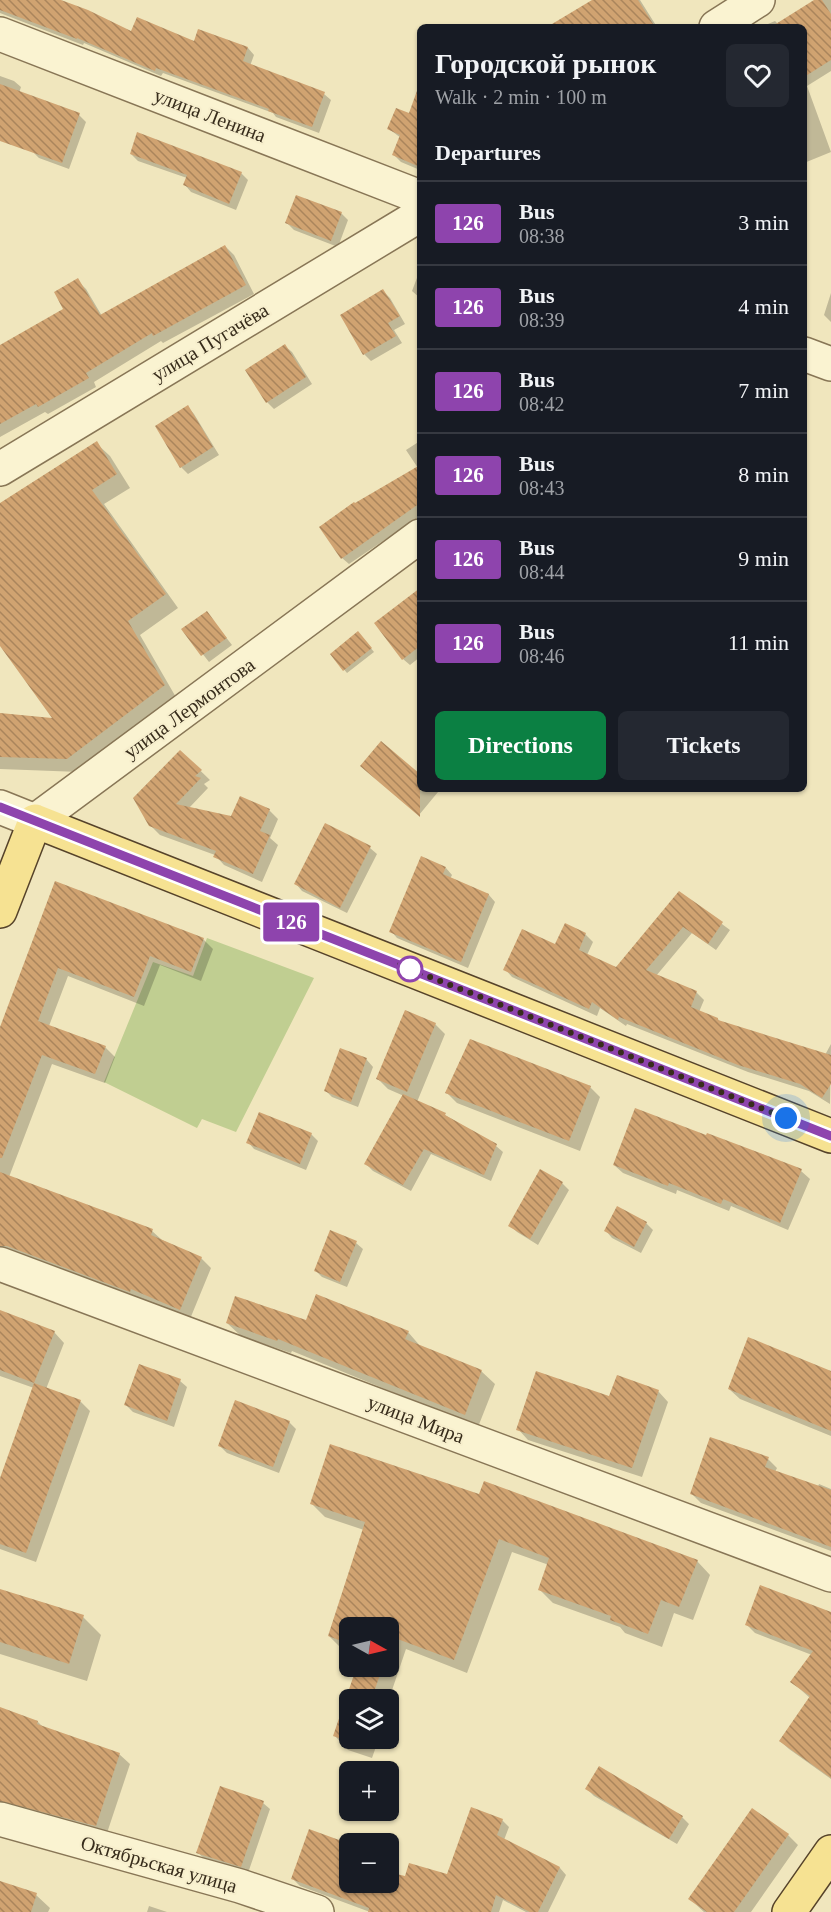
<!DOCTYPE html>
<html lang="en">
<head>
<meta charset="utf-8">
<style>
	:root { --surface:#171b24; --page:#242831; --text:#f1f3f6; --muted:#9ea1a6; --line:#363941; --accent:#0b8043 }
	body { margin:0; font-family:"Times New Roman",serif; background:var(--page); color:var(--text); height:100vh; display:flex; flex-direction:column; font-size:22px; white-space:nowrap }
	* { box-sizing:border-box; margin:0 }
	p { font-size:20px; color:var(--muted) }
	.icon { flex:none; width:33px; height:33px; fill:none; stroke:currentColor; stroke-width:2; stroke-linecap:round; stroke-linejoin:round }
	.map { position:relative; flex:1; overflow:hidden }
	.drawer { position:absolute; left:417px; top:24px; width:390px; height:768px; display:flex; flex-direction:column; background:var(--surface); border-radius:9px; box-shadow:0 2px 4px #0004 }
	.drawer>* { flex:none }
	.badge { padding:0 12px; border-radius:4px; font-size:21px; line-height:39px }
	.needle { width:39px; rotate:98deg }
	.fabs { position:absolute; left:339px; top:1617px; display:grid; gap:12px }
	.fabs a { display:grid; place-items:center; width:60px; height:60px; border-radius:9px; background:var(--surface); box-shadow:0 2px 4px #0004; font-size:30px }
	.you { position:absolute; width:30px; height:30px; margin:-15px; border:4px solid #fff; border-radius:50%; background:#1a73e8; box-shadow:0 0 0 9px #1a73e833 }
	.map>.badge { position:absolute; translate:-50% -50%; box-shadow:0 0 0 3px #fff }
	h2 { padding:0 18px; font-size:22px; line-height:54px }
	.round { display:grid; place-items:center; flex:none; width:63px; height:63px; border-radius:9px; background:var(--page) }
	.overview { display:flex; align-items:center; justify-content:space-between; height:102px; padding:0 18px }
	h1 { font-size:28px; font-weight:600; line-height:45px }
	.action { display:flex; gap:12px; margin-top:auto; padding:12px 18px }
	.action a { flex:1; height:69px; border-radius:9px; background:var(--accent); color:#fff; font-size:24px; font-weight:600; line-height:69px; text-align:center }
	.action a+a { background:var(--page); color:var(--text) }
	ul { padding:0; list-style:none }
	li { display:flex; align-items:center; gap:18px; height:84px; padding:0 18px; border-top:2px solid var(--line) }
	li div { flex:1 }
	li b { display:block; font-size:22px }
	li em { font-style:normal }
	li .badge { min-width:66px; font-weight:700; text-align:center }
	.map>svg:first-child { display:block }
	.pitch { fill:#c0ce91 }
	.shadow { fill:#0003 }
	.building { fill:url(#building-back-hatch) }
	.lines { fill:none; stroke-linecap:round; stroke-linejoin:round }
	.minor-casing { stroke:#887656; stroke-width:36 }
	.major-casing { stroke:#56432a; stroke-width:36 }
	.minor { stroke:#faf3d1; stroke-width:33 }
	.major { stroke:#f6e292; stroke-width:33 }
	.line-casing { stroke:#fff; stroke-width:14 }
	.line { stroke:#8e44ad; stroke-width:9 }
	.walk { stroke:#372c1b; stroke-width:6; stroke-dasharray:0 10.8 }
	.stop-dot { fill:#fff; stroke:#8e44ad; stroke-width:3 }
	.labels { text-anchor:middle; stroke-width:4.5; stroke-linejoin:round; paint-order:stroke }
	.street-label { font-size:20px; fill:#372c1b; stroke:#f7efcd }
</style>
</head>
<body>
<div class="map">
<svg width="831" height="1912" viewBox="0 0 831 1912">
	<defs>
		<pattern id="building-back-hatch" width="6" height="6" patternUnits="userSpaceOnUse" patternTransform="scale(1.5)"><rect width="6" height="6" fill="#d0a371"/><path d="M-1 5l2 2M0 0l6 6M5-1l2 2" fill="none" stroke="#aa855c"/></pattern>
	</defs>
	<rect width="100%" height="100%" fill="#f0e6bd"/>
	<!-- pitch -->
	<path class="pitch" d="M207,938l107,40 -78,154 -34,-13 -5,9 -93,-46 49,-120 40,14z"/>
	<!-- shadow -->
	<path class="shadow" d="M0,0h57l75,33 63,10 4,-12 49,17 6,7 -4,11 74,28 7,6 -12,33 -43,-16 -3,-4 -110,-40 -2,3 -77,-33 -1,2 -83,-32z
		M594,0h46l17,27h-101z
		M818,0h13v71l-24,15 24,66 -27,11v-136h-43l14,-6 3,3z
		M0,76l14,5 7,6 -2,6 60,22 7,7 -17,47 -30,-11 -7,-7 -32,-14z
		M420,119v51l-19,-8 -7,-7 7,-17 -12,-9z
		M131,154l110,19 7,7 -12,30 -45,-18 -6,-7 2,-7 -49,-17z
		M341,213l7,7 -10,27 -44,-17 -7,-7z
		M225,246l9,9 20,39 -91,49 -2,-2 -67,41 2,5 -48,27 -3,-2 -45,25v-51l66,-76 11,-30 9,9 16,27z
		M420,270v28l-8,-7z
		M383,291l7,7 15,26 -11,6 8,13 -31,18 -7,-7 -22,-38z
		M831,293v29l-7,-7z
		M285,346l7,6 20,32 -38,25 -7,-7z
		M188,407l6,7 25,41 -31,19 -7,-7z
		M420,441v75l-71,48 -7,-6 76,-90 -12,-18z
		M96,443l14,13 20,32 -26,16 74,104 -38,27 37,64 -97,73 -80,-3v-55l55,5 -55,-76v-139z
		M420,590v67l-10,8 -7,-6z
		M207,613l25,32 -23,17 -26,-33z
		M361,636l13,16 -27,21 -15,-18z
		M181,752l29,28 -6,4 4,4 -19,20 43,9 37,-7 9,9 -8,19 8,7 -16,37 -38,-17 -9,-10 -55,-20 -10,-10z
		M420,776v13h14l4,3 -19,23z
		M370,848l7,6 -30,59 -45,-22 -6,-7z
		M446,868l6,7 -2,4 39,16 6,7 -27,66 -71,-30 -6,-7z
		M56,882l147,57 10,10 -12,32 -41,-16 -16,41 -76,-30 -19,50 56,21 10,10 -10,26 -53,-19 -43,113 143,54 10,9 39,18 10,10 -21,51 -49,-21 -2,3 -139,-47v-224z
		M680,893l50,37 -14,20 -24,-17 -36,43 40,16 8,8 -5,12 19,7 3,4 104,32 6,-11 -1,60 -21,-13 -61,-19 -121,-48 -1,2 -26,-18 -3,8 -85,-39 -7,-8 80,-35 8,8 -6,13 30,14z
		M435,1024l10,10 -28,68 28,13 51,31 7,6 -12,29 -60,-27 -20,37 -38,-20 -7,-7 38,-68 -16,-7 -10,-10z
		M341,1050l26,10 6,7 -15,40 -26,-10 -7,-7z
		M590,1087l10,10 -20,54 -123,-48 -10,-10z
		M311,1134l7,7 -12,29 -52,-21 -6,-7z
		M707,1137l55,17 39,17 9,8 -22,51 -57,-24 -2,5 -52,-21 -1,4 -53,-21 -9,-8z
		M562,1183l7,7 -31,55 -21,-13 -7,-7z
		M618,1208l28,15 7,7 -12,23 -29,-15 -6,-7z
		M356,1243l7,6 -16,38 -25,-10 -7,-7z
		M0,1312l54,20 10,11 -18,46 34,12 10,10 -54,151 -36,-13v-67l34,-94 -34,-12z
		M307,1322l101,10 13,15 60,24 14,13 -17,43 -186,-76 -1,2 -50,-17 -14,-13z
		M140,1366l40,15 7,6 -13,40 -41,-15 -7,-7z
		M831,1372v64l-91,-37 -11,-10z
		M658,1391l10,11 -26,75 -114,-37 -10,-11 92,-31z
		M289,1422l7,7 -17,44 -52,-20 -7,-7z
		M768,1459l9,9 -2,4 43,15 1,-3 12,5v62l-130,-48 -9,-9z
		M480,1495l217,66 13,14 -17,45 -19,-7 -12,34 -37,-14 -5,-6 -67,-24 -13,-13 9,-25 -37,-13 -45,121 -61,-24 -18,53v-2h-38v38h29l-7,20 -24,-8 -13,-14 24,-70h29v-38h-38v24l-7,-2 -14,-14 35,-106 -39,-13 -13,-13z
		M0,1591l83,26 18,18 -14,46 -87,-27z
		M831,1614v165l-42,-30 -9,-8 30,-43 -18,-16 20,-27 -57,-22 -8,-8z
		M0,1709l38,13 6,6 75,26 11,10 -24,72 -106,-29z
		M587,1789l95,28 7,7 -12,20 -83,-48z
		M263,1803l7,6 -22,64 -43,-14 -7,-6z
		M502,1820l7,7 -5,13 56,28 6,7 -18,37h-22l-23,-12 -4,12h-129l-70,-26 -7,-7 57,3h38l18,-4 42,-3z
		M788,1835l10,10 -47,67h-47l-14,-13z
		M0,1882l36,13 14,13 -2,4h-48z
		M149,1906l18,6h-20z"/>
	<!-- building -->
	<path class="building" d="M0,0h61l27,10 43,21 6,-14 57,24 4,-12 50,18 -5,14 82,31 -13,35 -44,-16 1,-2 -113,-41 -1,3 -78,-33v1l-77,-29z
		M592,0h46l17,27h-108z
		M814,0h8l9,14v46l-27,17v-50h-33z
		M0,84l80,29 -18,50 -62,-22z
		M418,88l2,1v78l-28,-12 8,-20 -13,-6 9,-21 13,5z
		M137,132l105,40 -13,32 -46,-19 4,-10 -57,-21z
		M296,195l46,17 -11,29 -46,-18z
		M225,245l21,40 -93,51 -1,-3 -66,40 3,5 -51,29 -2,-3 -36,20v-79l63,-36 -9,-17 24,-14 22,37z
		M383,289l17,27 -12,7 8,13 -33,19 -23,-40z
		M285,344l21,33 -40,26 -21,-33z
		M188,405l25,42 -33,21 -25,-42z
		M97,441l20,33 -25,16 74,104 -38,27 37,64 -98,74 -67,-2v-44l52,5 -52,-72v-143z
		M420,465v38l-79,56 -22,-32 35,-25 1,1z
		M420,588v58l-18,14 -28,-37z
		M207,611l20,27 -26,18 -20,-27z
		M358,631l14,17 -29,23 -13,-17z
		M381,741l39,33v43l-60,-51z
		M180,750l22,20 -7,6 6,2 -25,26 55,12 9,-20 30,13 -10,22 10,4 -17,39 -40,-17 3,-6 -67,-25 -16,-28z
		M325,823l46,23 -31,62 -46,-24z
		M421,856l25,11 -3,7 46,20 -28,68 -72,-30z
		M55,881l149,57 -13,34 -41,-16 -16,41 -76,-29 -20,53 68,25 -11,28 -53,-19 -40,103h-2v-131z
		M679,891l44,31 -15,22 -25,-17 -37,43 51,21 -6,16 27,11v2l113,35v29l-9,14 -22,-14 -62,-19 -119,-48 -1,3 -26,-18 -3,7 -86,-39 19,-41 33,15 10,-21 21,10 -7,17 37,17z
		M405,1010l31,13 -29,69 -31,-13z
		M470,1039l121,47 -22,55 -124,-48z
		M340,1048l27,10 -16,44 -27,-11z
		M403,1094l43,19 -1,2 52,29 -13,31 -60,-26 -21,36 -39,-21z
		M635,1108l71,27 1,-2 95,36 -22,54 -57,-24 -2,5 -52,-21 -1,3 -55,-21z
		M259,1112l53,21 -12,31 -54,-21z
		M540,1169l23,13 -33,57 -22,-13z
		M0,1172l153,57 -2,6 51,22 -22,53 -49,-21 -1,3 -123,-46h-7z
		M617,1206l30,16 -13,25 -30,-16z
		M330,1230l27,11 -17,41 -26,-11z
		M316,1294l93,37 -4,8 77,31 -17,45 -187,-76 -1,2 -51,-18 9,-27 71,24z
		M0,1310l55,21 -21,52 -34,-13z
		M748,1337l83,34v60l-103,-42z
		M139,1364l42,15 -14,42 -43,-16z
		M536,1371l73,25 8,-21 42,15 -27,78 -116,-38z
		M34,1383l47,17 -55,153 -26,-9v-66z
		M235,1400l55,21 -17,46 -55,-21z
		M710,1437l59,20 -4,10 66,23v57l-141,-53z
		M330,1444l149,50 5,-13 214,79 -19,47 -18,-7 -13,34 -38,-14 1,-4 -73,-26 11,-32 -50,-19 -45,121 -62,-23 -4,12v-21h-38v16l-22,-8 37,-114 -55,-18z
		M760,1585l71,27v166l-52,-37 31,-45 -20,-14 23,-31 -68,-26z
		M0,1589l84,26 -15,49 -69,-22z
		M357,1666h26l-8,23 3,1 -3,10h-25v38h11l-2,7 -26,-9z
		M0,1707l38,14 -1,3 83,29 -24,73 -96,-25z
		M599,1766l84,50 -14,23 -84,-50z
		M220,1786l44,15 -23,66 -45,-14z
		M471,1807l32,12 -6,16 63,32 -22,45h-8l-34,-17 -5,17h-123l1,-4 -78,-29 18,-50 41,15v38h38v-10l17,4 4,-13 38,11z
		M752,1808l37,26 -55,78h-27l-19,-13z
		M0,1881l37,12 -6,19h-31z"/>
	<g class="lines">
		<defs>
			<path id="minor" d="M716,27l42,-27
				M0,34l420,163
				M804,354l27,10
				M0,469l420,-254
				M0,807l35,14 385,-285
				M0,1264l831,311
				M0,1819l240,67 77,26"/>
			<path id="major" d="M0,911l35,-90 796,315
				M789,1912l42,-60"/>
		</defs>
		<!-- minor casing -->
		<use href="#minor" class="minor-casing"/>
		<!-- major casing -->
		<use href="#major" class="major-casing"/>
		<!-- minor -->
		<use href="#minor" class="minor"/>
		<!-- major -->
		<use href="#major" class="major"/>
	</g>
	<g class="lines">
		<defs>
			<path id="line" d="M0,807l831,329"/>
		</defs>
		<!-- line casing -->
		<use href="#line" class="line-casing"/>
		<!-- line -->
		<use href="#line" class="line"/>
		<!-- walk -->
		<path class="walk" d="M410,969l-10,-4 386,153"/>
	</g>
	<!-- markers -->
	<circle class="stop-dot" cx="410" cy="969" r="12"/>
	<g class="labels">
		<!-- street labels -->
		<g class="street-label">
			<text transform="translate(210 115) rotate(21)" y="7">улица Ленина</text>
			<text transform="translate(210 342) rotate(-31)" y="7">улица Пугачёва</text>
			<text transform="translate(189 708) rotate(-36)" y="7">улица Лермонтова</text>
			<text transform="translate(416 1419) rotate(21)" y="7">улица Мира</text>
			<text transform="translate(159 1864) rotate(16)" y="7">Октябрьская улица</text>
		</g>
	</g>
</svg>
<div class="fabs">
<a><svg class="needle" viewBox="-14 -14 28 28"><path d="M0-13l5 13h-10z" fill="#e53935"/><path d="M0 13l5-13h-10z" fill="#9ea1a6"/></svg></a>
<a><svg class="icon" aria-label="layers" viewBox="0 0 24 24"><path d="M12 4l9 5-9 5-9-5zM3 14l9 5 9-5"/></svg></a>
<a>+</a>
<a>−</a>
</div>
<div class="you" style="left:786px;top:1118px"></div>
<b class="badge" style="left:291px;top:922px;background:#8e44ad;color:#fff">126</b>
<section class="drawer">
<div class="overview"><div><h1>Городской рынок</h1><p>Walk · 2 min · 100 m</p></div><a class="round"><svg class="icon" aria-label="heart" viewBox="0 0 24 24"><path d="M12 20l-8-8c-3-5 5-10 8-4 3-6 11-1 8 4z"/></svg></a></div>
<h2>Departures</h2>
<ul>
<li><span class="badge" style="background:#8e44ad;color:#fff">126</span><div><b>Bus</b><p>08:38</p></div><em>3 min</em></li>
<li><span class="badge" style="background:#8e44ad;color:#fff">126</span><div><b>Bus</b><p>08:39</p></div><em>4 min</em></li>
<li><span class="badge" style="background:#8e44ad;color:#fff">126</span><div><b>Bus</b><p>08:42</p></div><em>7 min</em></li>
<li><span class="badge" style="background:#8e44ad;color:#fff">126</span><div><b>Bus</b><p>08:43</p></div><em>8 min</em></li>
<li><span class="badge" style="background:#8e44ad;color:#fff">126</span><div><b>Bus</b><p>08:44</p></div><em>9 min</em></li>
<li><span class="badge" style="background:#8e44ad;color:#fff">126</span><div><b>Bus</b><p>08:46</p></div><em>11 min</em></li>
</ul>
<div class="action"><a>Directions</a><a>Tickets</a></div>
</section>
</div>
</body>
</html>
